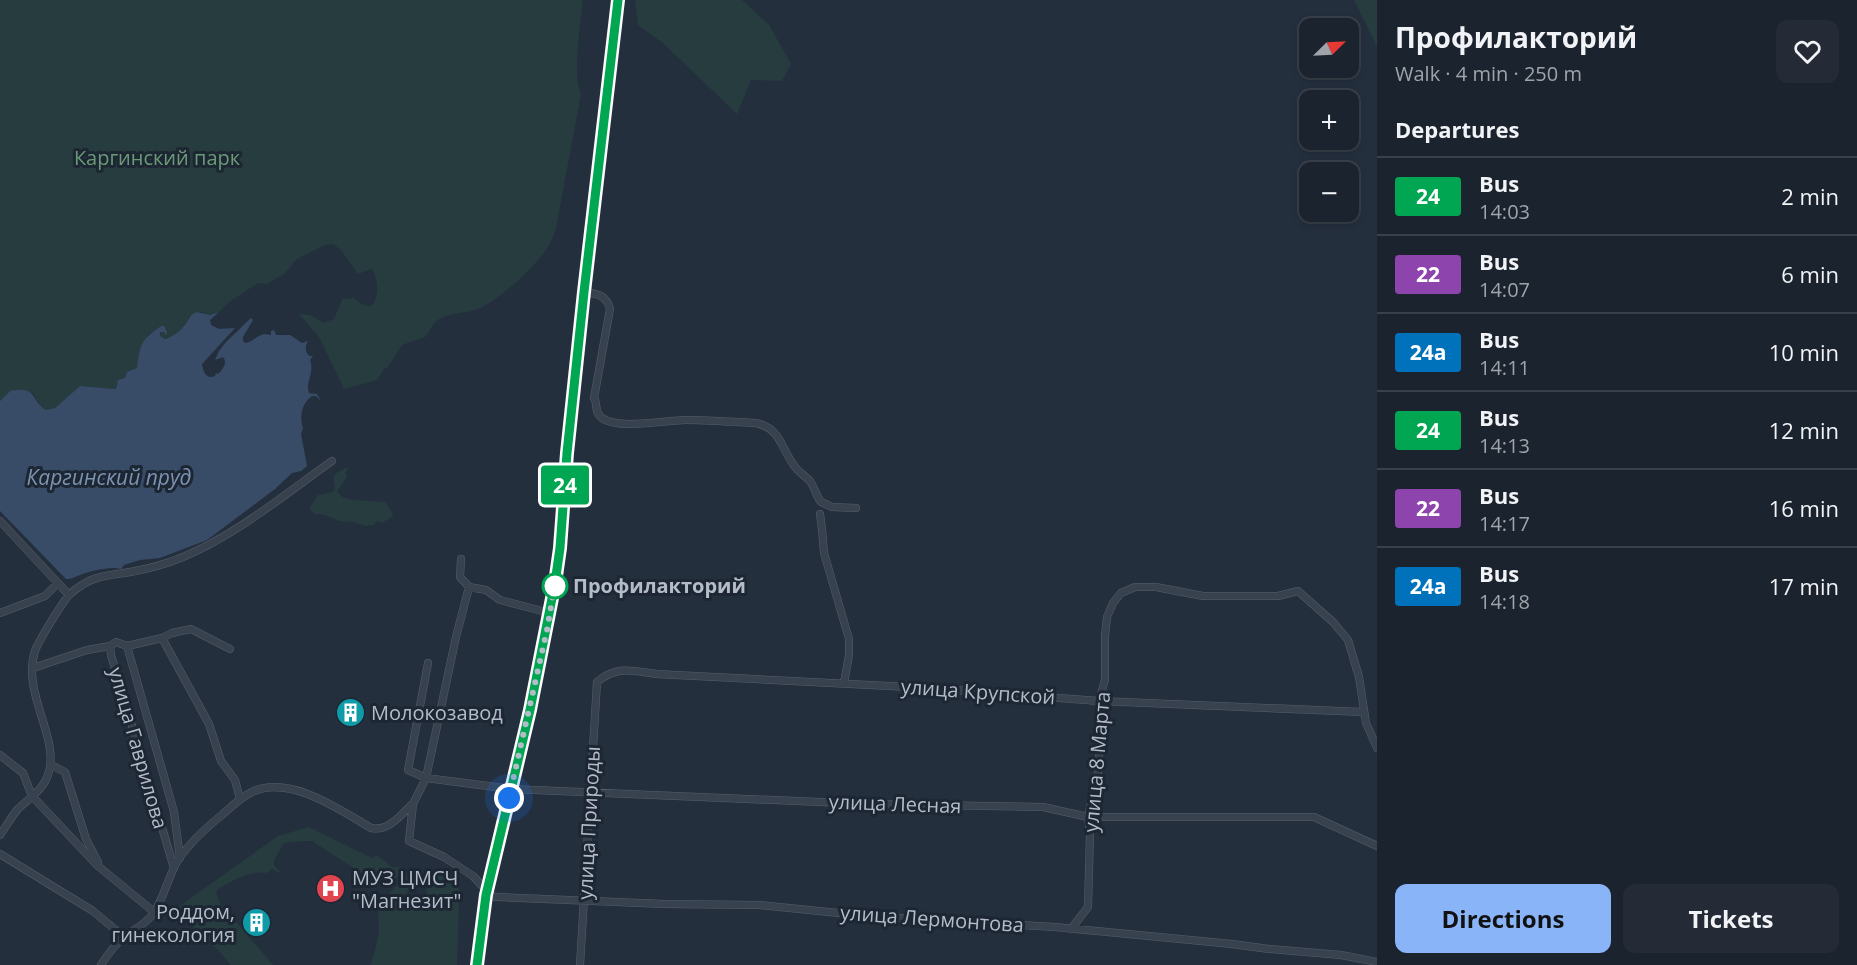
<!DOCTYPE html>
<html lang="en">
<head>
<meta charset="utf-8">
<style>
	:root { --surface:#1b232e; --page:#242b36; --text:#f1f3f6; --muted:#a0a4aa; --line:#39404a; --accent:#8ab4f8 }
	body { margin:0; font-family:"Open Sans",sans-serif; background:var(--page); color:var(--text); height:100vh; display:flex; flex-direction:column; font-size:22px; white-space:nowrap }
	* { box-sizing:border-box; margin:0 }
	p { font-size:20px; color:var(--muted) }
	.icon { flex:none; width:33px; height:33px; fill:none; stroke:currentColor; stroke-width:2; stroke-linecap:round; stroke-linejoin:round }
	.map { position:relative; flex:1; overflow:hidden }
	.details { display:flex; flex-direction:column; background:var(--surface); width:480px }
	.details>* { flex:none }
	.badge { padding:0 12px; border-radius:4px; font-size:21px; line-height:39px }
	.needle { width:39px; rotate:66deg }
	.fabs { position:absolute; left:1299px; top:18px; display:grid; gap:12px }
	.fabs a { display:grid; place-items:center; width:60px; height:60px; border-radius:12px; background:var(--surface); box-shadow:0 3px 9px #0003,0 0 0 2px var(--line); font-size:30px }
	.you { position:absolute; width:30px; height:30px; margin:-15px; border:4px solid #fff; border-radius:50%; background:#1a73e8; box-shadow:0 0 0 9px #1a73e833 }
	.map>.badge { position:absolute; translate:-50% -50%; box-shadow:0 0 0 3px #fff }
	h2 { padding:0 18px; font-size:22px; line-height:54px }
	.round { display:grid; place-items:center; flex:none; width:63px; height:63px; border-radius:12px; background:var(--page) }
	.headline { display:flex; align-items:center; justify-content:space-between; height:102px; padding:0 18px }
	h1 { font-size:28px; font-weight:700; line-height:45px }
	.primary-button { display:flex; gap:12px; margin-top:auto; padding:12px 18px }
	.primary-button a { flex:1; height:69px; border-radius:12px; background:var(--accent); color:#111; font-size:24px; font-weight:700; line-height:69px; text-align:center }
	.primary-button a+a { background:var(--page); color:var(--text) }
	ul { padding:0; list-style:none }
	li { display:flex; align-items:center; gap:18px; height:78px; padding:0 18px; border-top:2px solid var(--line) }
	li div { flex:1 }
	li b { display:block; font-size:22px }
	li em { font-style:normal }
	li .badge { min-width:66px; font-weight:700; text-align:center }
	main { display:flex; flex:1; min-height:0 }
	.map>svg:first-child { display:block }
	.green { fill:#263c3f }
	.water { fill:#394c67 }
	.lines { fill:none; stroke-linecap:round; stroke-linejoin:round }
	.minor-casing { stroke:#565f6c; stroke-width:8 }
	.major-casing { stroke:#414a57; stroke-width:10 }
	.minor { stroke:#38414e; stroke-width:7 }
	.major { stroke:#56606e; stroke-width:8 }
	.line-casing { stroke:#fff; stroke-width:14 }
	.line { stroke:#00a651; stroke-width:9 }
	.walk { stroke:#b4bcc9; stroke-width:6; stroke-dasharray:0 10.8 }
	.stop-dot { fill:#fff; stroke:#00a651; stroke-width:3 }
	.labels { text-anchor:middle; stroke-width:6; stroke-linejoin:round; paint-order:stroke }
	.park-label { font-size:20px; fill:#6b9a76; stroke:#1d2633 }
	.stop-label { font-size:20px; font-weight:bold; fill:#b4bcc9; stroke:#1d2633; text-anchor:start }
	.street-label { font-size:20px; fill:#b4bcc9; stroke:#1d2633 }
	.poi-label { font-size:20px; fill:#b4bcc9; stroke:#1d2633; text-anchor:start }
	.water-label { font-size:21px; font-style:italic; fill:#7c92b1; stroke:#1d2633 }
</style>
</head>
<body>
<main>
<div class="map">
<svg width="1377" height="965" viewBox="0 0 1377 965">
	<rect width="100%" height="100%" fill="#242f3e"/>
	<!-- green -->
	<path class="green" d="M0,0h583c-2,23 -11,74 -2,94l-25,134c-2,6 -4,12 -7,17 -12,21 -48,53 -69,63 -14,7 -37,3 -47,17 -3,4 -5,9 -8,12l-23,8 -14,22 -4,2 -7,11 -33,9 -25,-52 -20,-23 11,1 14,8 10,-4 9,-21 6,1 5,-2c5,6 10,10 18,9 8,-12 6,-25 0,-37l-14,5 -17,-24 -8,-6 -8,1 -28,14 -13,15 -17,10 -9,-1 -29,19 -10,10 -9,3 -10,-3 -10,4 -8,13 -12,8 -8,2 -3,-3 1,-4 7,-1 -8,-4 -11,8 -11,33 -11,6 -1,4 -4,2 -5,9 -36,-3 -25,22 -9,2 -6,-5 -7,-12 -23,-2 -10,10z
		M635,0h107l27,25 22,39 -9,17 -31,-1 -14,34 -73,-70 -26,-19z
		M1354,0h23v47z
		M346,468h2l-2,5 1,4 -10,14 5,6 11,3 33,2 7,12v2l-11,7 -5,-2 -3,4 -9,1 -12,-4 -14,-1 -14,-6 -10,-1 -4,-3 -1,-4 8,-12 15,-3 2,-3c-1,-14 -6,-13 11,-21z
		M309,827l63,31 5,-3 15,12h7l4,3 -12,14 -10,2 -69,-45h-9l-19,2 -10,17v5l8,9 -10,-5 -5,4c-18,-3 -34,8 -49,16l-2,4 3,9 54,63h-42l-23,-26 -14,-9 -1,-9 -20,-2 1,-9 104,-74z
		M442,868l17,12v19l-33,-4 2,-13 6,1 2,-10 4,-1z
		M408,873l4,4 -8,26 1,3 7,1 1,-2 1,-9 45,6 -2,63h-87l5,-14 4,-20 -1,-20 15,-22z"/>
	<!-- water -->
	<path class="water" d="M197,312l13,3 9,-3 -9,8 1,5 8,4 16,-1 -33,36c1,7 4,16 13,12l1,-3 2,1c5,-5 10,-11 5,-17l-8,3 4,-9 7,-9 25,-24 2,2 -10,17v4l2,2c11,-1 12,-12 26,-8v-4l3,-1 2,5h14l12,8 6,-2c-3,5 -4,11 2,15h3l-3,4c5,12 -5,22 -1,33l8,1 4,7 -5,-5h-4c-10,7 -13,20 -9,32l-2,6 6,32 -6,5 -9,2 -17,16 -68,51 -47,18 -20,2 -16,5 -3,4c-11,-3 -30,2 -41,6 -6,2 -8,4 -14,4l-66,-68v-110l10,-10c28,-6 20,9 36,19l9,-2 25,-22 36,3 2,-9 7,-2 2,-6 10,-4c3,-24 4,-28 24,-42h3l3,6 -1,3 -2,-3h-4v4l5,3c6,-2 13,-6 18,-12 6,-6 6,-13 14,-15z"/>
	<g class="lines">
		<defs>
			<path id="minor" d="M584,292c13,2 22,2 26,17l-16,89c4,6 0,15 8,20 16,12 64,2 84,2 23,0 47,2 70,3 25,6 24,23 37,41 4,7 11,11 17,17 5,7 6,15 11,21l11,5 24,1
				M820,514l2,15 2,24 25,86v16l-5,28
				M0,521l69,74
				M461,559l-1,18 9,10 17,3 14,10 50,13
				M469,587l-13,50 -30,141 -13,26 -4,37 35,16 29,19 12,13 1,6 11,2 167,7 95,1 109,11 187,11 177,17 37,5 72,6 36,7
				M0,613l45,-17 13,-13
				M162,638l47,86 12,37 14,19 5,19
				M127,646l47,166 6,46
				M428,663l-20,107 18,8 85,11 355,15 177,3 45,10h226l63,29
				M33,668l54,-18 23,-4
				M0,755l23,18 9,23 66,70 56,46
				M51,765l14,7 21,67 12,23
				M0,835c6,-8 11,-18 18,-26 11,-11 25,-19 30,-34 13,-37 -27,-81 -13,-124 4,-11 26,-46 33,-55 4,-4 9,-8 14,-11 15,-10 32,-10 48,-13 18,-3 36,-8 53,-15 53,-22 102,-63 149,-96
				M0,854l93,57 31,26
				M174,868l-63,-213 -1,-9 6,-4 11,4 35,-8 10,-5 19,-4 39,20
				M1071,929l17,-22 2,-73 -2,-17 11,-49v-67l6,-21v-44l2,-19 6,-14 8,-10 14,-6h21l47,9h75l20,-5 35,31 15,18 11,37 7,46 11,25
				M101,965c7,-11 13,-20 23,-28 10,-8 21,-12 29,-23 11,-16 15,-37 25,-54 12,-18 29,-33 45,-46 9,-8 18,-17 29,-22 38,-18 88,18 119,36 17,4 30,-13 41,-24
				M580,965l17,-283c20,-17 36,-11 59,-8l272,14 171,13 264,11"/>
			<path id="major" d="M477,965c15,-130 59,-255 79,-384 6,-43 7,-85 11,-127 15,-152 32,-303 51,-454"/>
		</defs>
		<!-- minor casing -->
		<use href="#minor" class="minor-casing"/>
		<!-- major casing -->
		<use href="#major" class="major-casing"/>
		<!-- minor -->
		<use href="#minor" class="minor"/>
		<!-- major -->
		<use href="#major" class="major"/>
	</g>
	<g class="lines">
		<defs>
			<path id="line" d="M477,965l9,-70 44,-185 25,-127 5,-35 7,-95 17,-161 34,-292"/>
		</defs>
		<!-- line casing -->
		<use href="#line" class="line-casing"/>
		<!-- line -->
		<use href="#line" class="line"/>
		<!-- walk -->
		<path class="walk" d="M509,798l38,-168 8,-47v3"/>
	</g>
	<!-- icons -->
	<defs>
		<symbol id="building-disc" viewBox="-11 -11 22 22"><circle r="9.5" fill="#0f9aa8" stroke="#1d2633"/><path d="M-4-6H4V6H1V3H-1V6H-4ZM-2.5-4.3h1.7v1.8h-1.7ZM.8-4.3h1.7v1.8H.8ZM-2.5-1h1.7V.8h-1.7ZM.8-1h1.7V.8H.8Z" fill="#fff"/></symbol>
		<symbol id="hospital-disc" viewBox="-11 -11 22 22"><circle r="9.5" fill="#e0444e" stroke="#1d2633"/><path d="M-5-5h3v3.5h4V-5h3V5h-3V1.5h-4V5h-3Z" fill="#fff"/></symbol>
	</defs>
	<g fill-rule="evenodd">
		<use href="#building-disc" x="334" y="696" width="33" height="33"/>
		<use href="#hospital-disc" x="314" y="872" width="33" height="33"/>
		<use href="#building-disc" x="240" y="906" width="33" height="33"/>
	</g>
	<!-- markers -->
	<circle class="stop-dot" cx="555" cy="586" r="12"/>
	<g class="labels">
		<!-- park labels -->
		<g class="park-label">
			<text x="157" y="165">Каргинский парк</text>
		</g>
		<!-- stop labels -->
		<g class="stop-label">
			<text x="573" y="593">Профилакторий</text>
		</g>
		<!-- street labels -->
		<g class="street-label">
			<text transform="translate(978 692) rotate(4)" y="7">улица Крупской</text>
			<text transform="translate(138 748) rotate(74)" y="7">улица Гаврилова</text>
			<text transform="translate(1097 762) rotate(-85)" y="7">улица 8 Марта</text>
			<text transform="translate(895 804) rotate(2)" y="7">улица Лесная</text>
			<text transform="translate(589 823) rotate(-87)" y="7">улица Природы</text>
			<text transform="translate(932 919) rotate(4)" y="7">улица Лермонтова</text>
		</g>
		<!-- poi labels -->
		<g class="poi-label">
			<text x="371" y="720">Молокозавод</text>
			<text x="352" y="885">МУЗ ЦМСЧ<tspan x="352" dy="23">"Магнезит"</tspan></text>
			<text x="235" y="919" text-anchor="end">Роддом,<tspan x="235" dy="23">гинекология</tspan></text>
		</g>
		<!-- water labels -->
		<g class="water-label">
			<text x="109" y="485">Каргинский пруд</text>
		</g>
	</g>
</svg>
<div class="fabs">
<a><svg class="needle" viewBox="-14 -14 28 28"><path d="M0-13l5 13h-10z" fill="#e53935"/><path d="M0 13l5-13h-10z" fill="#a0a4aa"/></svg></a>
<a>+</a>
<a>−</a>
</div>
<div class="you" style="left:509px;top:798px"></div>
<b class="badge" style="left:565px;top:485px;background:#00a651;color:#fff">24</b>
</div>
<section class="details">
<div class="headline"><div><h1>Профилакторий</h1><p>Walk · 4 min · 250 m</p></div><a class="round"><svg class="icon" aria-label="heart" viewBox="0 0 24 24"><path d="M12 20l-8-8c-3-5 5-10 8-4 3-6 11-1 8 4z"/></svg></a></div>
<h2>Departures</h2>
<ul>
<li><span class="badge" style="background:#00a651;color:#fff">24</span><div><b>Bus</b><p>14:03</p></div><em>2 min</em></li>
<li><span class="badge" style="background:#8e44ad;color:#fff">22</span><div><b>Bus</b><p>14:07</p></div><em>6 min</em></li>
<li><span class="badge" style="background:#0072bc;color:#fff">24a</span><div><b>Bus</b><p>14:11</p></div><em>10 min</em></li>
<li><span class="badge" style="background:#00a651;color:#fff">24</span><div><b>Bus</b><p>14:13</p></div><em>12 min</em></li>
<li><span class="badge" style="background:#8e44ad;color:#fff">22</span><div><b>Bus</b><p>14:17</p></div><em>16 min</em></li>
<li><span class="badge" style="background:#0072bc;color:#fff">24a</span><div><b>Bus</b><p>14:18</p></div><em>17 min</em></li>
</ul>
<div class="primary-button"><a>Directions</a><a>Tickets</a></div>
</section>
</main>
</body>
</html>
